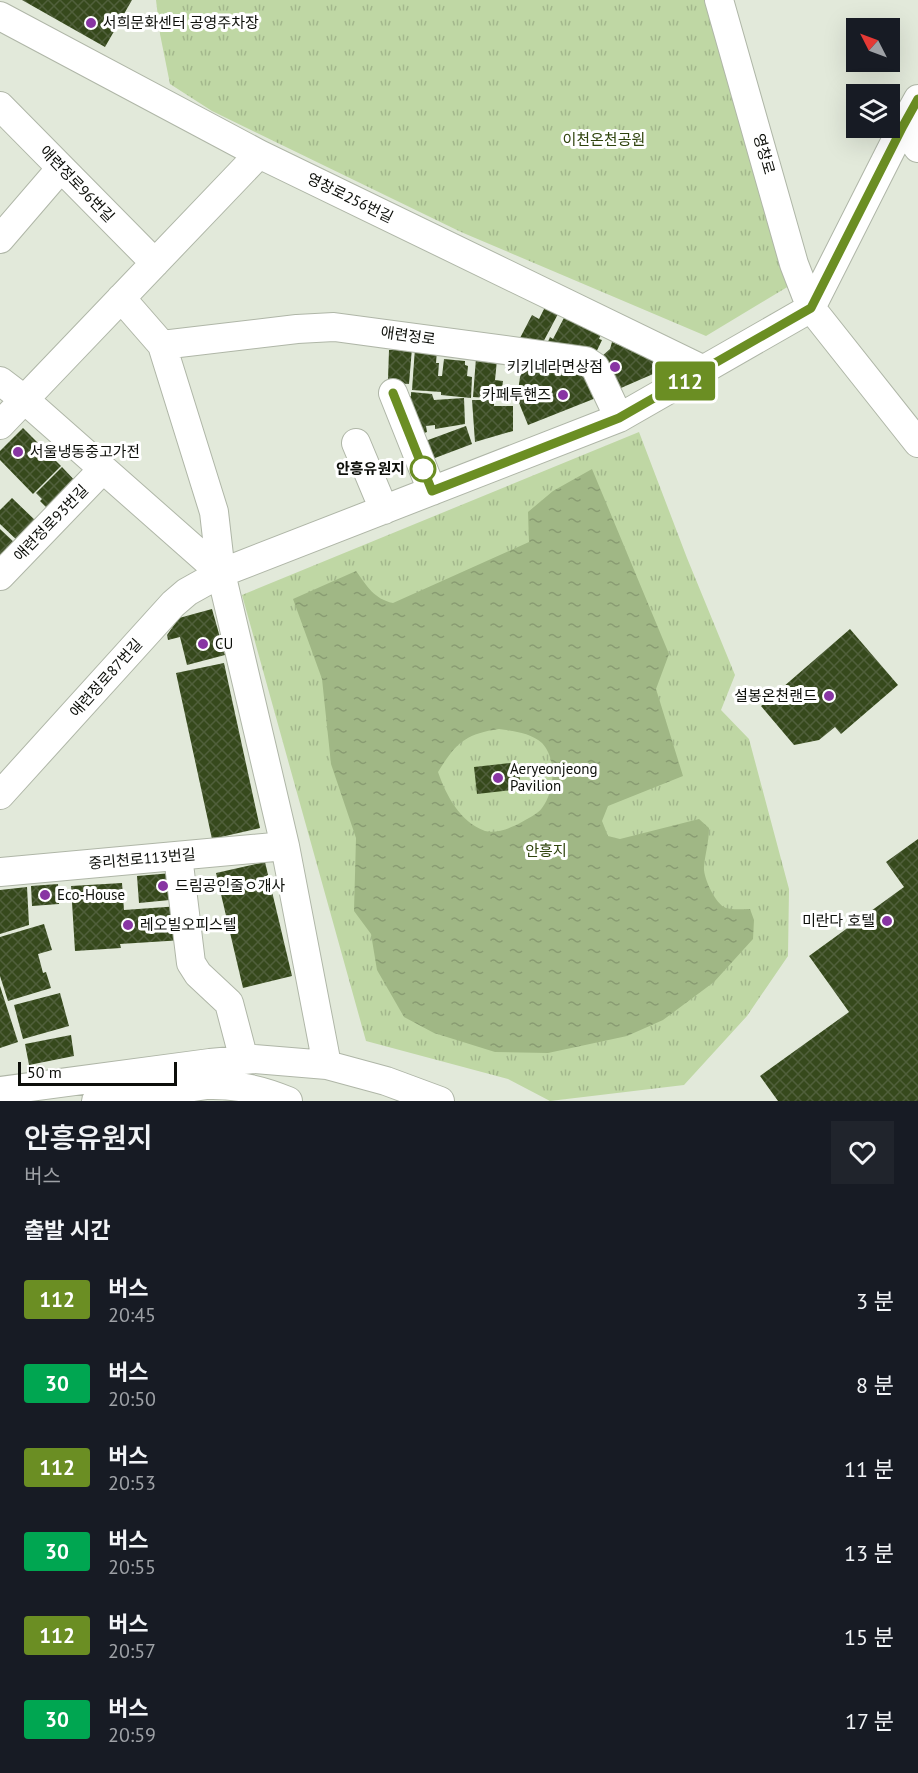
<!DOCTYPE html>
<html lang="ko">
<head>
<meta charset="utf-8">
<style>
	:root { --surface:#171b24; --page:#20242c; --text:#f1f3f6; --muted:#9ea1a6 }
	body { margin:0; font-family:"PT Sans","Noto Sans KR",sans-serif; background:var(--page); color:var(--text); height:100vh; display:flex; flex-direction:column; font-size:22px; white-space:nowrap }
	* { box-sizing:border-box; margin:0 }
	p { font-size:20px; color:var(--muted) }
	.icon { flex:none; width:33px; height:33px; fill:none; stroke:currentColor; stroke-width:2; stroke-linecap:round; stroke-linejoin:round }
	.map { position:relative; height:1101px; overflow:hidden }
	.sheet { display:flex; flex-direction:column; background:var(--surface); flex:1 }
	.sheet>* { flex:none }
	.badge { padding:0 12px; border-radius:4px; font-size:21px; line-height:39px }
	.needle { width:39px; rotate:312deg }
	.fabs { position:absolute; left:846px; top:18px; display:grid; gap:12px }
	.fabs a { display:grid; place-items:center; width:54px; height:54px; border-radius:0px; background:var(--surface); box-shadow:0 6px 24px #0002; font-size:30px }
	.scale { position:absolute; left:18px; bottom:15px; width:159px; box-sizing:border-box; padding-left:6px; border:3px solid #0d0f0a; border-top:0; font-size:16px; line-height:21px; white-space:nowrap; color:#0d0f0a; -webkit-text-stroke:4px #fff; paint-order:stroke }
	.map>.badge { position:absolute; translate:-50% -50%; box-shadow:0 0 0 3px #fff }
	h2 { padding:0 24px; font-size:22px; line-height:54px }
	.round { display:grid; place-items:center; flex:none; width:63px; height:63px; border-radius:0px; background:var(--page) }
	.overview { display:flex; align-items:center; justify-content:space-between; height:102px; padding:0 24px }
	h1 { font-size:28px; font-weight:600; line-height:45px }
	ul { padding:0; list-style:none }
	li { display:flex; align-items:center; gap:18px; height:84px; padding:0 24px }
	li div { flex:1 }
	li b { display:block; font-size:22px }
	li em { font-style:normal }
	li .badge { min-width:66px; font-weight:700; text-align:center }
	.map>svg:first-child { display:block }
	.park { fill:url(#park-tufts) }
	.water { fill:url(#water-ripples); fill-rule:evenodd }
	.building { fill:url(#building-cross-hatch) }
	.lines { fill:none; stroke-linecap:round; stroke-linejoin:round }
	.minor-casing { stroke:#afb6a7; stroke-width:30 }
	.minor { stroke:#fff; stroke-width:28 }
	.line-casing { stroke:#fff; stroke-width:14 }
	.line { stroke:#6b8e23; stroke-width:9 }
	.poi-dot { fill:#8835a3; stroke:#fff; stroke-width:2 }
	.stop-dot { fill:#fff; stroke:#6b8e23; stroke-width:3 }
	.labels { text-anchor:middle; stroke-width:6; stroke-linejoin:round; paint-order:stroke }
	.poi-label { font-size:15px; fill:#0d0f0a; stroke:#fff; text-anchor:start }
	.park-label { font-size:15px; fill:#2e430b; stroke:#fff }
	.street-label { font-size:15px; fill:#0d0f0a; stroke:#fff }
	.stop-label { font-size:15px; font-weight:bold; fill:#0d0f0a; stroke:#fff; text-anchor:end }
</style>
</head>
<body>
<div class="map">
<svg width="918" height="1101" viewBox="0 0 918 1101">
	<defs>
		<pattern id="park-tufts" width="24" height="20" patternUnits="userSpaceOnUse" patternTransform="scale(1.5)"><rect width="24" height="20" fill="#bfd7a4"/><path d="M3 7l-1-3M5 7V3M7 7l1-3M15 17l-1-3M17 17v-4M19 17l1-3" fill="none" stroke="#a3b78c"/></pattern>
		<pattern id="water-ripples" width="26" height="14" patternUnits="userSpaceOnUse" patternTransform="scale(1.5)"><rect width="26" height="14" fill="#a0b785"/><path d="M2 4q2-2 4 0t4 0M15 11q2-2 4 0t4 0" fill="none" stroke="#899c72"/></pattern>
		<pattern id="building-cross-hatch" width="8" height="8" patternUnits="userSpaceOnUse" patternTransform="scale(1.5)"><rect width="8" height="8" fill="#36491c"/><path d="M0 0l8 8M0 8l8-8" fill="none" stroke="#505f3b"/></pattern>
	</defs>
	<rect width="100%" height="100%" fill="#e2e9da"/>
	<!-- park -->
	<path class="park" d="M156,0h555l78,286 -83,50 -245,-104 -249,-121 -42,-27 -10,-50z
		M639,432l48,126 48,117 -14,35 28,29 40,150 -1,67 -41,60 -63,69 -134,16 -42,-22 -142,-38 -124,-446z"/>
	<!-- water -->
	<path class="water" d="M592,469l77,185 -13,35 27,87 -75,30 -6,15 6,15 12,3 79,-20 10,9c0,14 -4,26 -5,39 -1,10 11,37 22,41 6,2 17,1 24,1l4,11 -1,19 -39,43 -51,38 -36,16 -79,17 -53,-1 -61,-19 -30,-16 -27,-47 -6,-36 -17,-23 2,-73 -25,-74 -9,-85 -29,-80 63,-28c11,15 18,28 37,32l136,-61 -1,-30 25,-21zM499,729c14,2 32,4 43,14 15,16 13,48 0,65 -4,6 -15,11 -22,15 -9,5 -25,11 -35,8 -25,-9 -39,-36 -47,-59 18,-29 27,-38 61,-43z"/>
	<!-- building -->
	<path class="building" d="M22,0h110l-27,47z
		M545,307l13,7 -18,34 -20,-10 12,-23 7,4z
		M567,312l35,20 -3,7 3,1 -9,19 -47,-13 4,-9 3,2z
		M612,342l49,21 -1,8 -46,20 -13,-34 9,-8z
		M392,347l20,1 -3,36 -16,-1 1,-3 -6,-1 1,-29h3z
		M415,348l22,2 -1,13h3l-1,13h4l2,-17 21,2v4l3,1 -1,10 5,1 -1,21 -30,-3v-3l-29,-2z
		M476,358l21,2 -2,20 8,1 -2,18 -28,-2z
		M522,363l65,2 14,31 -73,29 -11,-27z
		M411,392l21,2 2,6 30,-2 1,26 -30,5v-4l-9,1 1,6 -11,4 -14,-34 9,-6z
		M472,400h22v6h19v25l-38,11z
		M466,426l6,18 -45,17 -7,-18z
		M23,428l38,38 -28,28 -33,-34v-9z
		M62,467l17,18 -27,28 -12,-12 2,-2 -6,-6z
		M12,498l26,25 -17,21 -21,-20v-14z
		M0,529l16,15 -16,17z
		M212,609l13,46 -38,10 -7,-28 -12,3 -1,-5 12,-17z
		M850,629l48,56 -57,49 -6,-7 -16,13 -25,5 -33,-39z
		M224,663l36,165 -48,11 -36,-166z
		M518,762l3,27 -44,5 -3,-27z
		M918,839v262h-140l-18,-25 89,-64 -40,-56 95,-69 -18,-25z
		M265,862l27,114 -49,12 -27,-115z
		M172,873l8,26 -41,4 -2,-27z
		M122,883l2,27 56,-4 3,34 -63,4 1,4 -46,3 -4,-65z
		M58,884l1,20 -27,2 -1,-20z
		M27,887l2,38 -29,9v-44z
		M44,924l8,26 -14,4 5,19 3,-1 5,16 -43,13 -8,-25v-39z
		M0,986l18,56 -18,6z
		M60,993l9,33 -46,13 -9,-34z
		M71,1035l3,21 -45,9 -4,-21z"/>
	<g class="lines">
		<defs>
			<path id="minor" d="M719,0l75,264 17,44 107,135
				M0,16l259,138 445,216
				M0,106l155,157
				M903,126l15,22
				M0,239l61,-71
				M121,298l41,47 52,167 7,61 64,273 42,219
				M162,345l135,-16 37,-2 252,34 9,6 24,51
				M0,381l25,19 196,173 398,-155 192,-110 92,-182 15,-27
				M393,393l39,98
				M0,425l259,-271
				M356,443l28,67
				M0,576l103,-107
				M0,795l173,-191 14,-12 34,-19
				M178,856l13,107 7,11 31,29 15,57
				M0,872l285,-26
				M0,1091l210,-28 44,-4 73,6 59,16 54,20
				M96,1101l111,-16c29,-1 55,5 81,16"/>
		</defs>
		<!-- minor casing -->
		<use href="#minor" class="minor-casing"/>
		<!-- minor -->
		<use href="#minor" class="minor"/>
	</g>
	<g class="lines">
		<defs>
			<path id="line" d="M393,393l39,98 187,-73 192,-110 92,-182 15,-27"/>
		</defs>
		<!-- line casing -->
		<use href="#line" class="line-casing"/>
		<!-- line -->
		<use href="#line" class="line"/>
	</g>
	<!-- markers -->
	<g class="poi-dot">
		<circle cx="91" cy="23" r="6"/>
		<circle cx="615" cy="367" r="6"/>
		<circle cx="563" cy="395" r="6"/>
		<circle cx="18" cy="452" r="6"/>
		<circle cx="203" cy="644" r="6"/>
		<circle cx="829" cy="696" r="6"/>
		<circle cx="498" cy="778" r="6"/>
		<circle cx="163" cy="886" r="6"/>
		<circle cx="45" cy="895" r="6"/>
		<circle cx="887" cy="921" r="6"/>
		<circle cx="128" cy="925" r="6"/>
	</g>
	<circle class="stop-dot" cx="423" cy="469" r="12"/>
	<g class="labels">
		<!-- poi labels -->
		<g class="poi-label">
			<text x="103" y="28">서희문화센터 공영주차장</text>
			<text x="603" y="372" text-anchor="end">키키네라면상점</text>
			<text x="551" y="400" text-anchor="end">카페투핸즈</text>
			<text x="30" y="457">서울냉동중고가전</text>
			<text x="215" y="649">CU</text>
			<text x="817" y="701" text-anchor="end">설봉온천랜드</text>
			<text x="510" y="774">Aeryeonjeong<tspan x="510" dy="17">Pavilion</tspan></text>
			<text x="175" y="891">드림공인줄ㅇ개사</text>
			<text x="57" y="900">Eco-House</text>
			<text x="875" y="926" text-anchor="end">미란다 호텔</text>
			<text x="140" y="930">레오빌오피스텔</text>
		</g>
		<!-- park labels -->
		<g class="park-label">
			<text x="604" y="145">이천온천공원</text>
			<text x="546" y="856">안흥지</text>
		</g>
		<!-- street labels -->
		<g class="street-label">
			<text transform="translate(764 154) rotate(74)" y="5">영창로</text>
			<text transform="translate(77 184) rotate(46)" y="5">애련정로96번길</text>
			<text transform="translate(350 198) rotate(26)" y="5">영창로256번길</text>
			<text transform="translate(408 336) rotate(8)" y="5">애련정로</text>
			<text transform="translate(51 523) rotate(-46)" y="5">애련정로93번길</text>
			<text transform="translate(106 678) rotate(-48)" y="5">애련정로87번길</text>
			<text transform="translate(142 859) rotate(-5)" y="5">중리천로113번길</text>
		</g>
		<!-- stop labels -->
		<g class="stop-label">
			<text x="405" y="474">안흥유원지</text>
		</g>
	</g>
</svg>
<div class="fabs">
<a><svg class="needle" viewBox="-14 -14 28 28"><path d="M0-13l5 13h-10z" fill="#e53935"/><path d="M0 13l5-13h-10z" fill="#9ea1a6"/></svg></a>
<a><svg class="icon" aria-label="layers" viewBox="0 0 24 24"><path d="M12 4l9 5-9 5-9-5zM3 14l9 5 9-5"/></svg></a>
</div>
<div class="scale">50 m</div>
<b class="badge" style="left:685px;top:381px;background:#6b8e23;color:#fff">112</b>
</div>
<section class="sheet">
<div class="overview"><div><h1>안흥유원지</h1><p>버스</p></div><a class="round"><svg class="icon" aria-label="heart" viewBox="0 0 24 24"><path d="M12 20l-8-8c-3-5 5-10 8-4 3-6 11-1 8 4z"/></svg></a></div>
<h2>출발 시간</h2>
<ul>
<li><span class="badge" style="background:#6b8e23;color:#fff">112</span><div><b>버스</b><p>20:45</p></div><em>3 분</em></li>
<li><span class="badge" style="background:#00a651;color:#fff">30</span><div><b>버스</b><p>20:50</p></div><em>8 분</em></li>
<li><span class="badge" style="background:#6b8e23;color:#fff">112</span><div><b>버스</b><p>20:53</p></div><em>11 분</em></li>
<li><span class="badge" style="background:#00a651;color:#fff">30</span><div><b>버스</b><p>20:55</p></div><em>13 분</em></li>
<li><span class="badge" style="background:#6b8e23;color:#fff">112</span><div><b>버스</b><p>20:57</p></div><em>15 분</em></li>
<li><span class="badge" style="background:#00a651;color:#fff">30</span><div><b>버스</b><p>20:59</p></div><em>17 분</em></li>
</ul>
</section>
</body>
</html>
